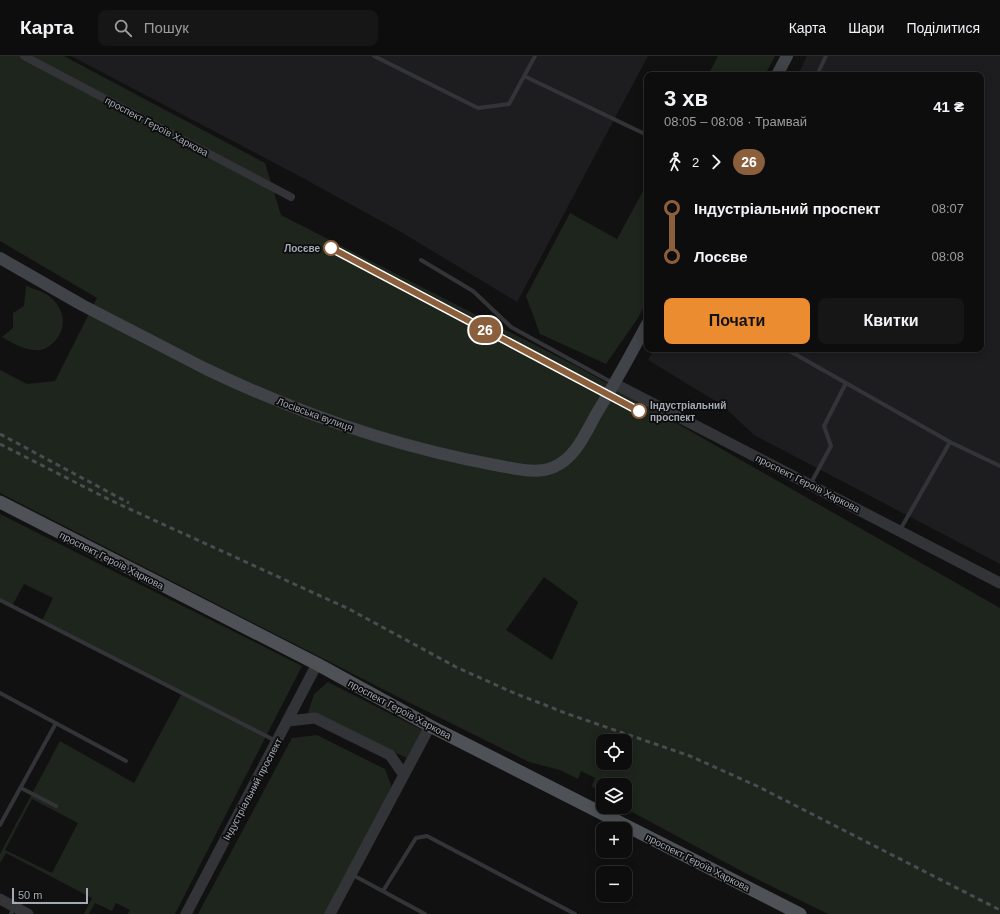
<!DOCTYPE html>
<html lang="uk">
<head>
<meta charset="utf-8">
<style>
	:root { --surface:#0d0d0e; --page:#161617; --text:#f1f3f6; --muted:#9a9c9e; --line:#2d2d2e; --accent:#eb8c30 }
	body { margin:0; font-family:Arial,sans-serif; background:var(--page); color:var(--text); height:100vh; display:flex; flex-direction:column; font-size:15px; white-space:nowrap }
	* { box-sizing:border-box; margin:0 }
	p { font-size:13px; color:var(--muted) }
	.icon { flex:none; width:22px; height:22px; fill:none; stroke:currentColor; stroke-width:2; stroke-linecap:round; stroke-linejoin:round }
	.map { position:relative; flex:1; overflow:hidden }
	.drawer { position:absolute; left:644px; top:16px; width:340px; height:280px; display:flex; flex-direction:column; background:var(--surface); border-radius:8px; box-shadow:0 2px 10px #0003,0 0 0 1px var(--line) }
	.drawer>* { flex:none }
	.badge { padding:0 8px; border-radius:13px; font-size:14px; line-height:26px }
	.tools { position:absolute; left:596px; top:678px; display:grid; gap:8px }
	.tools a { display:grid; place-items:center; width:36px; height:36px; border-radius:8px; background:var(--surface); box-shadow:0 2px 10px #0003,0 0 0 1px var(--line); font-size:20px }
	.scale { position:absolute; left:12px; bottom:10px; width:76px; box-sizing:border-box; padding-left:4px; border:2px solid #a3aab3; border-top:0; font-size:11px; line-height:14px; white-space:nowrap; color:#a3aab3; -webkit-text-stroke:3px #0c0c0d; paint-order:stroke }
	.map>.badge { position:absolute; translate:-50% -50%; box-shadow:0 0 0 2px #fff }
	.legs { display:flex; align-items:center; gap:6px; height:44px; padding:0 20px; font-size:13px }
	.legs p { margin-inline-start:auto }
	.summary { display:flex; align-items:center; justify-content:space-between; height:68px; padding:0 20px }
	h1 { font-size:22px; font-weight:700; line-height:30px }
	.primary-button { display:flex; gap:8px; margin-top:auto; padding:8px 20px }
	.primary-button a { flex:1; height:46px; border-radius:8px; background:var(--accent); color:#111; font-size:16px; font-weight:700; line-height:46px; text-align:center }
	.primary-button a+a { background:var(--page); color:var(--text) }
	ul { padding:0 20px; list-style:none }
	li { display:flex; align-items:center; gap:14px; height:48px; font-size:15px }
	li i { display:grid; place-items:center; width:6px; height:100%; margin:0 5px; background:currentColor }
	li i::after { content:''; width:10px; height:10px; margin:-5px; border:3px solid; border-radius:50%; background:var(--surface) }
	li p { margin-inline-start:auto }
	li:first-child i { background:linear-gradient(#0000 50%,currentColor 0) }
	li:last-child i { background:linear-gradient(currentColor 50%,#0000 0) }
	header { display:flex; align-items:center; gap:24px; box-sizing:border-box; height:56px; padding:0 20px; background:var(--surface); border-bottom:1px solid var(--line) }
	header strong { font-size:19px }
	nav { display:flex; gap:22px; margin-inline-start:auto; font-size:14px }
	.search { width:280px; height:36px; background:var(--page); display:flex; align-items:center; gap:10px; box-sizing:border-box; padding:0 14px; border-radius:8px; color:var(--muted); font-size:15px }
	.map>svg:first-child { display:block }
	.built { fill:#1d1d1f }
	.green { fill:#1e251d; fill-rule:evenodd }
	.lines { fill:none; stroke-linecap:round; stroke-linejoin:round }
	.service { stroke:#323437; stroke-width:4 }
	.minor { stroke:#323437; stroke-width:8 }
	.tertiary { stroke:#323437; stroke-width:11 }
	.secondary { stroke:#404347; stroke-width:12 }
	.primary { stroke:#4e5156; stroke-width:13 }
	.rail { stroke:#494c50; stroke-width:3; stroke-dasharray:5 4; stroke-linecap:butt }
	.line-1-casing { stroke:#fff; stroke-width:9 }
	.line-1 { stroke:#8b5e3c; stroke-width:6 }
	.stop-1-dot { fill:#fff; stroke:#8b5e3c; stroke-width:2 }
	.labels { text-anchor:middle; stroke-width:3.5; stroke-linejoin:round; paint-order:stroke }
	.street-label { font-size:10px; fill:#a3aab3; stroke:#0c0c0d }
	.stop-label { font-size:10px; font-weight:bold; fill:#a3aab3; stroke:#0c0c0d; text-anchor:end }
</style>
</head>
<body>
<header>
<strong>Карта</strong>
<div class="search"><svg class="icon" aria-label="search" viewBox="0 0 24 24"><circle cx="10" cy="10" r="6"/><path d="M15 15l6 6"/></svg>Пошук</div>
<nav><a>Карта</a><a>Шари</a><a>Поділитися</a></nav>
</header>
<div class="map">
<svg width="1000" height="858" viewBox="0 0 1000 858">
	<rect width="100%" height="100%" fill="#111112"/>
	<!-- built -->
	<path class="built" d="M71,0h577l-131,246 -116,-70 -100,-55z
		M807,0h193v508l-246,-129 -32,-30 -74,-45 6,-11h327v-274h-183z"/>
	<!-- green -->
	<path class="green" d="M0,0h64l201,107 16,52 299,153 420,240v306h-172l-83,-41 -122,-66h2v-22h-22v11l-11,-10 3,-8 -14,-7 -3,8 -18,-9 -31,-8 -133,-66 -396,-203v-123l27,14 28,-3 42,-83 -97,-57zM544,521l34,25 -26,58 -46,-30zM603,685h22v22h-22z
		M718,0h57l-10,19h-57z
		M647,128v117l-9,17 -32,46 -66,-30 -14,-38 44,-83 47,26z
		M26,230c4,2 10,3 14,5 21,9 31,32 15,50 -5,5 -11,10 -19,9 -12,0 -24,-7 -34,-13l11,-9v-15l11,-7z
		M0,458l302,152 -127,248h-47l2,-4 -14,-7 -4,8 -17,-8 -6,11h-5l8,-16 -86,-45 -6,10v-9l60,-113 74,42 48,-90 -140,-72 11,-23 -29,-14 -12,22 -12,-6zM32,743l46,24 -26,50 -47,-23z
		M328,626l94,48 -15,28 -99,-45 6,-19z
		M317,679l68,34 9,24 -62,121h-134l94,-176z"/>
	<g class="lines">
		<!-- service -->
		<path class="service" d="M374,0l104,52 31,-4 26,-48
			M817,19l9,-19
			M524,20l123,59
			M421,204l52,31 38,36 102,56
			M786,293l164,93
			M811,427l20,-37 -7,-20 22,-43
			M900,474l50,-88 50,24
			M0,544l276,141
			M0,637l126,68
			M21,732l35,18
			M0,769l56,-102
			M351,818l74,40
			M383,835l33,-53 11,-2 148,78
			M11,858l3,-7"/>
		<!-- minor -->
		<path class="minor" d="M24,0l267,141"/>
		<!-- tertiary -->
		<path class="tertiary" d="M615,328l385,199
			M288,665l27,-3 75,37 14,20
			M0,843l28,15
			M186,858l131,-250
			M330,858l100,-188"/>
		<!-- secondary -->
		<path class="secondary" d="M777,19l10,-19
			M0,202l82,47 124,64c90,43 190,78 289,96 18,3 41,10 59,2 23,-10 32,-36 44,-56 17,-28 33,-57 49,-87"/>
		<!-- primary -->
		<path class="primary" d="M0,446l317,162 113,62 370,188"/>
		<!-- rail -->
		<path class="rail" d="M0,378l129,69
			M0,388l112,57 237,108 107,58 58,26 54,21 122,42 67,30 243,124"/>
	</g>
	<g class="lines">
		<defs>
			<path id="line-1" d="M331,192l308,163"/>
		</defs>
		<!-- line-1 casing -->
		<use href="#line-1" class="line-1-casing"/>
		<!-- line-1 -->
		<use href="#line-1" class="line-1"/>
	</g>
	<!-- markers -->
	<g class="stop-1-dot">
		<circle cx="331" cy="192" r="7"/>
		<circle cx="639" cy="355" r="7"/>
	</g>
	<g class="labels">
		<!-- street labels -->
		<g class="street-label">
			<text transform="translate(157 70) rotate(28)" y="4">проспект Героїв Харкова</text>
			<text transform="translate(315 358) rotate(20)" y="4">Лосівська вулиця</text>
			<text transform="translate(808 427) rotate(27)" y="4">проспект Героїв Харкова</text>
			<text transform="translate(112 504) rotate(27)" y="4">проспект Героїв Харкова</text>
			<text transform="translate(400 653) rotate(28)" y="4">проспект Героїв Харкова</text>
			<text transform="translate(252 733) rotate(-62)" y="4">Індустріальний проспект</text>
			<text transform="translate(698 806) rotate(27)" y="4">проспект Героїв Харкова</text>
		</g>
		<!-- stop labels -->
		<g class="stop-label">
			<text x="320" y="196">Лосєве</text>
			<text x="650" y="353" text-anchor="start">Індустріальний<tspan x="650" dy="12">проспект</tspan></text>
		</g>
	</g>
</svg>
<div class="tools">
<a><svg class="icon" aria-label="locate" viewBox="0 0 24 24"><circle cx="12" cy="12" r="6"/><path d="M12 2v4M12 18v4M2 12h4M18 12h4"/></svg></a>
<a><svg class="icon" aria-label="layers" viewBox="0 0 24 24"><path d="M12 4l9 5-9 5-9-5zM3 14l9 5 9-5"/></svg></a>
<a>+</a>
<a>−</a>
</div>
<div class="scale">50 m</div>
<b class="badge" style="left:485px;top:274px;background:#8b5e3c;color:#fff">26</b>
<section class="drawer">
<div class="summary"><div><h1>3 хв</h1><p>08:05 – 08:08 · Трамвай</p></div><b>41 ₴</b></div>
<div class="legs"><svg class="icon" aria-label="walk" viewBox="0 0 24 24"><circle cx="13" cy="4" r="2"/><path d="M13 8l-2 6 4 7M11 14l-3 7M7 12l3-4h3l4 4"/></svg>2<svg class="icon" aria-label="forward" viewBox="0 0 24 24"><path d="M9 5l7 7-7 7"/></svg><b class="badge" style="background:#8b5e3c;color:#fff">26</b></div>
<ul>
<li><i style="color:#8b5e3c"></i><b>Індустріальний проспект</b><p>08:07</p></li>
<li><i style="color:#8b5e3c"></i><b>Лосєве</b><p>08:08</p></li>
</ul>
<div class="primary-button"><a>Почати</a><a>Квитки</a></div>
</section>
</div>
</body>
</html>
